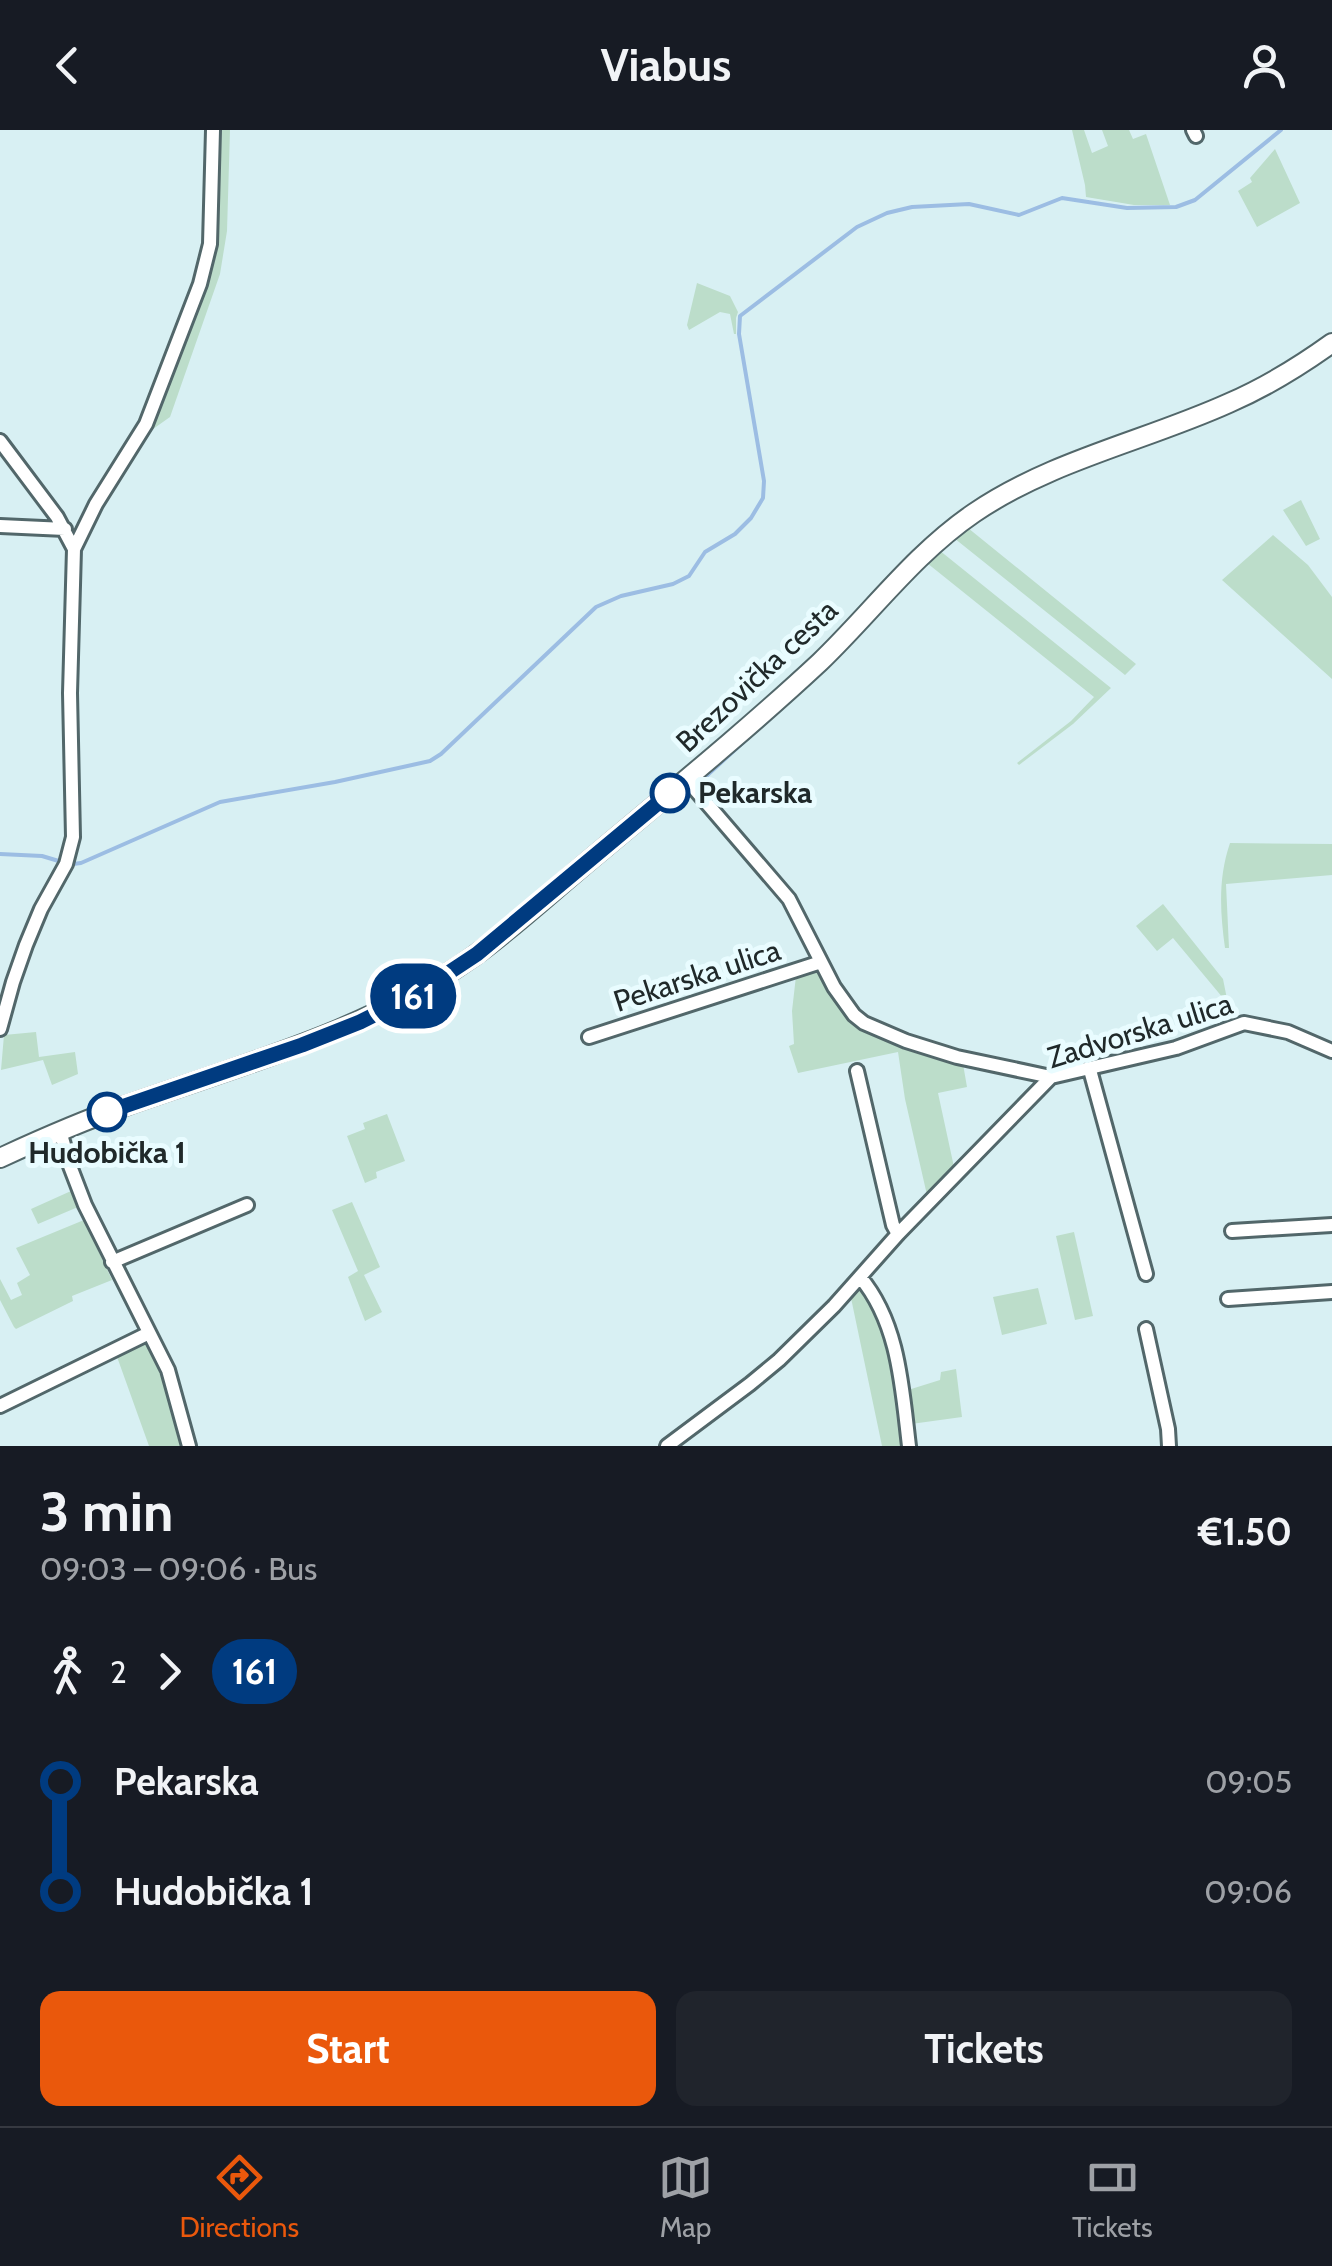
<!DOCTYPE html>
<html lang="en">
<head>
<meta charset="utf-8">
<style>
	:root { --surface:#171b24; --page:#20242c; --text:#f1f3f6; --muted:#9ea1a6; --line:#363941; --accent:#ea580c }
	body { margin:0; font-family:Cabin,sans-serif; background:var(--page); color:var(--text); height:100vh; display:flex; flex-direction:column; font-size:38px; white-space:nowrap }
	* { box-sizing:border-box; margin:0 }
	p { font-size:32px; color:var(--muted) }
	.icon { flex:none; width:55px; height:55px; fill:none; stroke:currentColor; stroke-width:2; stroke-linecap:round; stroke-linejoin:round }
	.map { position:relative; height:1316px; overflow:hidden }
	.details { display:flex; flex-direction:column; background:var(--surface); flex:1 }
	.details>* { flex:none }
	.badge { padding:0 20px; border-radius:32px; font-size:35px; line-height:65px }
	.map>.badge { position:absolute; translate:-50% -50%; box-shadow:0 0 0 5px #fff }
	.legs { display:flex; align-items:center; gap:15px; height:110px; padding:0 40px; font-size:32px }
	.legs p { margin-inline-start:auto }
	.headline { display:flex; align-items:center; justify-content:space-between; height:170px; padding:0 40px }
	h1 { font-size:55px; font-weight:800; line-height:75px }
	.action { display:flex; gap:20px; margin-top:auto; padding:20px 40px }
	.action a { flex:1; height:115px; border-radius:20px; background:var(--accent); color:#fff; font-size:40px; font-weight:800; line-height:115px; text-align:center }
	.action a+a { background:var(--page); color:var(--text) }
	ul { padding:0 40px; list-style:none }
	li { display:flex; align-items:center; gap:35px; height:110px; font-size:38px }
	li i { display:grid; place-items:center; width:15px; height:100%; margin:0 12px; background:currentColor }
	li i::after { content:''; width:25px; height:25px; margin:-12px; border:8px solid; border-radius:50%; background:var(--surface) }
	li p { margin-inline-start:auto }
	li:first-child i { background:linear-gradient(#0000 50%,currentColor 0) }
	li:last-child i { background:linear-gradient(currentColor 50%,#0000 0) }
	header { display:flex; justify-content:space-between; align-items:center; height:130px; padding:0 40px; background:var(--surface); font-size:45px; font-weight:800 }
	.tabs { display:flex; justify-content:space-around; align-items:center; height:140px; border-top:2px solid var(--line); background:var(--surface); font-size:28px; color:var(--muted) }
	.tabs a { display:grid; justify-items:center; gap:5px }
	.tabs .current { color:var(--accent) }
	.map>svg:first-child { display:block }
	.green { fill:#bcddca }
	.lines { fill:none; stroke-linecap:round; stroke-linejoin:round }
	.stream { stroke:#9cbde3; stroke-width:4 }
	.street-casing { stroke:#52676a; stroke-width:18 }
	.secondary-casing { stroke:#52676a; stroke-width:22 }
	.street { stroke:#fff; stroke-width:12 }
	.secondary { stroke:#fff; stroke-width:18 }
	.line-1-casing { stroke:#fff; stroke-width:22 }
	.line-1 { stroke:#003b80; stroke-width:15 }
	.stop-1-dot { fill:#fff; stroke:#003b80; stroke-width:5 }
	.labels { text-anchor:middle; stroke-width:10; stroke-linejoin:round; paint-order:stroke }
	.street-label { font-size:30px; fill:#20292a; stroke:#e9fcff }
	.stop-label { font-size:30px; font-weight:bold; fill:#20292a; stroke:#e9fcff; text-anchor:start }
</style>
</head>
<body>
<header><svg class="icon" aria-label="back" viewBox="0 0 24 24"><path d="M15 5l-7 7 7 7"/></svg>Viabus<svg class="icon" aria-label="person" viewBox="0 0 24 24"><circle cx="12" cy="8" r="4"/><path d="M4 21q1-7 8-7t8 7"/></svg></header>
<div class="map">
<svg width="1332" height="1316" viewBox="0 0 1332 1316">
	<rect width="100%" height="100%" fill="#d8f0f3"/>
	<!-- green -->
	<path class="green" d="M217,0h13l-3,101 -7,43 -50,143 -24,17 57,-150z
		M1072,0h12l8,23 16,-7 -6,-16h27l4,9 13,-5 24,71h-36l-48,-8 -1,-12z
		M1275,19l25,54 -43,24 -19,-36 14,-9 -2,-4z
		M697,153l33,13 8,16 -2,6v16h-2l-4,-20 -10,-2 -31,18 -2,-5z
		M1301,370l19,39 -14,7 -23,-36z
		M968,398l168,136 -11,11 -171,-137z
		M1273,405l35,30 24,32v82l-110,-99z
		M939,420l172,138 -38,36 -54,41 -2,-2 54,-42 23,-24 -167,-134z
		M1230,713l102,1v31l-106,9 3,64h-4c-5,-36 -7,-70 5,-105z
		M1163,774l60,75 5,25 -55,-66 -16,13 -21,-25z
		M814,840c16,9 22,35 36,49l113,45 4,23 -29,6 16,74 -27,28 -22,-96 -7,-47 -100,21 -9,-27 5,-2 -2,-33 4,-35z
		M36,902l3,25 36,-5 3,22 -26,11 -9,-25 -42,10 3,-35z
		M387,984l18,47 -29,11 1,6 -12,5 -18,-47 18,-7 -2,-6z
		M71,1061l7,16 -40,17 -7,-15z
		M352,1072l28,65 -16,8 18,37 -17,9 -17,-44 10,-6 -26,-61z
		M84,1090l28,60 -40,16 1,5 -57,28 -2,-2 -14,-27v-21l11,21 11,-5 -5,-12 13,-8 -14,-27z
		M1074,1102l19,84 -18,4 -19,-84z
		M860,1158c33,46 38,103 44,158h-22l-31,-148z
		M1038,1158l9,36 -45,11 -9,-38z
		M145,1210l5,4 8,11 27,91h-36l-33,-92z
		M956,1239l6,48 -51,7 -3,-34 32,-10 1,-8z"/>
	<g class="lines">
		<!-- stream -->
		<path class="stream" d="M706,658l-4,-8 46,-42
			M0,724l42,2 20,6
			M73,734l8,-1 139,-61 115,-20 95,-21 11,-7 155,-147 25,-11 52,-12 16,-8 16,-24 30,-18 16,-16 12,-20 1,-17 -25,-147 1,-18 117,-89 30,-14 25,-6 57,-3 50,11 43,-17 65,10 49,-1 19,-7 86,-70"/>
		<defs>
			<path id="street" d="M1193,0l3,6
				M0,311l57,76 17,32 -4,144 3,144 -7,27 -25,45 -15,36 -13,37 -13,47
				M0,396l65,3
				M74,419l22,-45 50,-80 54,-140 10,-40 3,-114
				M686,649l103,120 45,88 20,28 10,8 42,18 51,16 94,20
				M589,907l232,-75
				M1090,940l56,204
				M857,941l36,154 5,9
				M60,1001l10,35 15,39 83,165 21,76
				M1232,1101l100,-6
				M112,1132l135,-57
				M860,1147c39,46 42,111 49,169
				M1228,1169l104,-7
				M1146,1199l22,100 1,17
				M0,1276l149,-73
				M667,1316l83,-62 29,-24 55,-54 64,-72 153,-157 125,-29 68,-25 44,9 44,19"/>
			<path id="secondary" d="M0,1028c41,-19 82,-37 125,-52 121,-43 243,-75 349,-150 43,-31 82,-68 123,-102 75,-63 151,-125 223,-192 52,-50 94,-108 154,-149 78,-53 171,-72 255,-110 37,-16 71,-37 103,-60"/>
		</defs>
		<!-- street casing -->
		<use href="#street" class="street-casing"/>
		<!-- secondary casing -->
		<use href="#secondary" class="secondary-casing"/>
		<!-- street -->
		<use href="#street" class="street"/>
		<!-- secondary -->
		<use href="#secondary" class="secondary"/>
	</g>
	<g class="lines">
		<defs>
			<path id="line-1" d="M107,982l195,-67 58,-23 58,-29 59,-39 193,-161"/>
		</defs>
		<!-- line-1 casing -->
		<use href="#line-1" class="line-1-casing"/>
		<!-- line-1 -->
		<use href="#line-1" class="line-1"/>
	</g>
	<!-- markers -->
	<g class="stop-1-dot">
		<circle cx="670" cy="663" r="18"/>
		<circle cx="107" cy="982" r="18"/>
	</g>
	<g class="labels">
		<!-- street labels -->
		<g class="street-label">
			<text transform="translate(757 546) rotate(-43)" y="10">Brezovička cesta</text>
			<text transform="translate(697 846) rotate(-18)" y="10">Pekarska ulica</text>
			<text transform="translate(1140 901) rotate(-17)" y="10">Zadvorska ulica</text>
		</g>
		<!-- stop labels -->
		<g class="stop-label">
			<text x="698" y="673">Pekarska</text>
			<text x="107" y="1033" text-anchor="middle">Hudobička 1</text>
		</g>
	</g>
</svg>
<b class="badge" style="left:413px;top:866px;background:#003b80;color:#fff">161</b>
</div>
<section class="details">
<div class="headline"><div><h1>3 min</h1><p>09:03 – 09:06 · Bus</p></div><b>€1.50</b></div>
<div class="legs"><svg class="icon" aria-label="walk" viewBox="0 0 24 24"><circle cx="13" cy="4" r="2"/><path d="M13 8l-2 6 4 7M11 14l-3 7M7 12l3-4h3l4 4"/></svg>2<svg class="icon" aria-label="forward" viewBox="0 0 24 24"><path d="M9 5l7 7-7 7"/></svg><b class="badge" style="background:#003b80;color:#fff">161</b></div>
<ul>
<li><i style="color:#003b80"></i><b>Pekarska</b><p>09:05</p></li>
<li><i style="color:#003b80"></i><b>Hudobička 1</b><p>09:06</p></li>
</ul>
<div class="action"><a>Start</a><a>Tickets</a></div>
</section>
<nav class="tabs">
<a class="current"><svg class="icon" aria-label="directions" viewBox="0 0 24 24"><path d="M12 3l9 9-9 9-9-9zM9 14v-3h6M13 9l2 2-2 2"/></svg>Directions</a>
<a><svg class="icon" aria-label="map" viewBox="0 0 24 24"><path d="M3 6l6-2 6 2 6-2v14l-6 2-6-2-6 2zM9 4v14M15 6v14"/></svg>Map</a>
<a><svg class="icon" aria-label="tickets" viewBox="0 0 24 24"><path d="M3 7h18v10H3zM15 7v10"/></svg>Tickets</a>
</nav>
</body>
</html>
